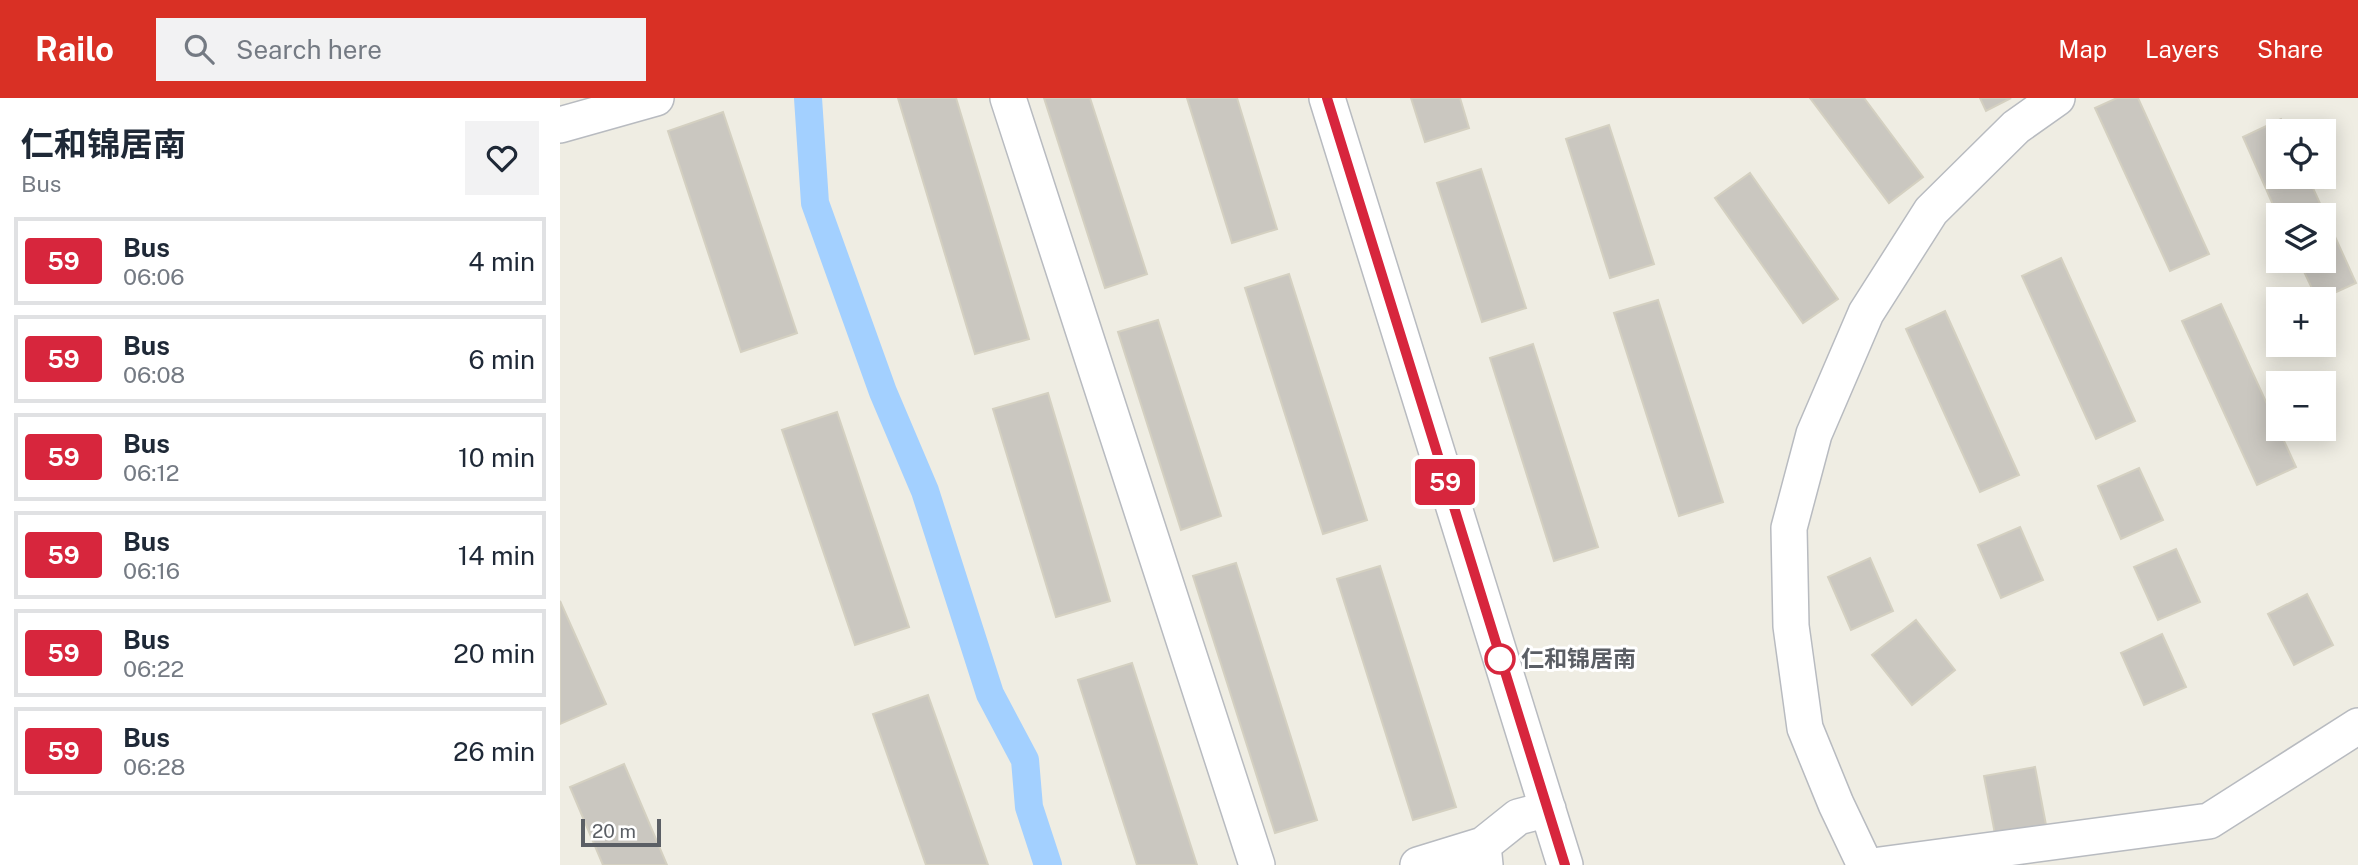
<!DOCTYPE html>
<html lang="en">
<head>
<meta charset="utf-8">
<style>
	:root { --surface:#fff; --page:#f2f2f3; --text:#1f2937; --muted:#747a83; --line:#e0e1e3; --accent:#d93025 }
	body { margin:0; font-family:"Public Sans","Noto Sans SC",sans-serif; background:var(--page); color:var(--text); height:100vh; display:flex; flex-direction:column; font-size:26px; white-space:nowrap }
	* { box-sizing:border-box; margin:0 }
	p { font-size:23px; color:var(--muted) }
	.icon { flex:none; width:38px; height:38px; fill:none; stroke:currentColor; stroke-width:2; stroke-linecap:round; stroke-linejoin:round }
	.map { position:relative; flex:1; overflow:hidden }
	.drawer { display:flex; flex-direction:column; background:var(--surface); width:560px }
	.drawer>* { flex:none }
	.badge { padding:0 14px; border-radius:5px; font-size:24px; line-height:46px }
	.fabs { position:absolute; left:1706px; top:21px; display:grid; gap:14px }
	.fabs a { display:grid; place-items:center; width:70px; height:70px; border-radius:0px; background:var(--surface); box-shadow:0 4px 18px #0003; font-size:35px }
	.scale { position:absolute; left:21px; bottom:18px; width:80px; box-sizing:border-box; padding-left:7px; border:4px solid #5b5f65; border-top:0; font-size:19px; line-height:24px; white-space:nowrap; color:#5b5f65; -webkit-text-stroke:5px #fff; paint-order:stroke }
	.map>.badge { position:absolute; translate:-50% -50%; box-shadow:0 0 0 4px #fff }
	.round { display:grid; place-items:center; flex:none; width:74px; height:74px; border-radius:0px; background:var(--page) }
	.headline { display:flex; align-items:center; justify-content:space-between; height:119px; padding:0 21px }
	h1 { font-size:33px; font-weight:700; line-height:52px }
	ul { padding:0; list-style:none }
	li { display:flex; align-items:center; gap:21px; height:88px; margin:0 14px 10px; padding:0 7px; border:4px solid var(--line); border-radius:0px }
	li div { flex:1 }
	li b { display:block; font-size:26px }
	li em { font-style:normal }
	li .badge { min-width:77px; font-weight:700; text-align:center }
	header { display:flex; align-items:center; gap:42px; box-sizing:border-box; height:98px; padding:0 35px; background:var(--accent); color:#fff }
	header strong { font-size:33px }
	nav { display:flex; gap:38px; margin-inline-start:auto; font-size:24px }
	.search { width:490px; height:63px; background:var(--page); display:flex; align-items:center; gap:18px; box-sizing:border-box; padding:0 24px; border-radius:0px; color:var(--muted); font-size:26px }
	main { display:flex; flex:1; min-height:0 }
	.map>svg:first-child { display:block }
	.lines { fill:none; stroke-linecap:round; stroke-linejoin:round }
	.canal { stroke:#a3d0ff; stroke-width:28 }
	.building { fill:#cac7c0; stroke:#d4d0c1; stroke-width:2 }
	.minor-casing { stroke:#b8bbc0; stroke-width:38 }
	.minor { stroke:#fff; stroke-width:35 }
	.line-casing { stroke:#fff; stroke-width:16 }
	.line { stroke:#d7263d; stroke-width:10 }
	.stop-dot { fill:#fff; stroke:#d7263d; stroke-width:3.5 }
	.labels { text-anchor:middle; stroke-width:6; stroke-linejoin:round; paint-order:stroke }
	.stop-label { font-size:23px; font-weight:bold; fill:#5b5f65; stroke:#fff; text-anchor:start }
</style>
</head>
<body>
<header>
<strong>Railo</strong>
<div class="search"><svg class="icon" aria-label="search" viewBox="0 0 24 24"><circle cx="10" cy="10" r="6"/><path d="M15 15l6 6"/></svg>Search here</div>
<nav><a>Map</a><a>Layers</a><a>Share</a></nav>
</header>
<main>
<section class="drawer">
<div class="headline"><div><h1>仁和锦居南</h1><p>Bus</p></div><a class="round"><svg class="icon" aria-label="heart" viewBox="0 0 24 24"><path d="M12 20l-8-8c-3-5 5-10 8-4 3-6 11-1 8 4z"/></svg></a></div>
<ul>
<li><span class="badge" style="background:#d7263d;color:#fff">59</span><div><b>Bus</b><p>06:06</p></div><em>4 min</em></li>
<li><span class="badge" style="background:#d7263d;color:#fff">59</span><div><b>Bus</b><p>06:08</p></div><em>6 min</em></li>
<li><span class="badge" style="background:#d7263d;color:#fff">59</span><div><b>Bus</b><p>06:12</p></div><em>10 min</em></li>
<li><span class="badge" style="background:#d7263d;color:#fff">59</span><div><b>Bus</b><p>06:16</p></div><em>14 min</em></li>
<li><span class="badge" style="background:#d7263d;color:#fff">59</span><div><b>Bus</b><p>06:22</p></div><em>20 min</em></li>
<li><span class="badge" style="background:#d7263d;color:#fff">59</span><div><b>Bus</b><p>06:28</p></div><em>26 min</em></li>
</ul>
</section>
<div class="map">
<svg width="1798" height="767" viewBox="0 0 1798 767">
	<rect width="100%" height="100%" fill="#efede3"/>
	<g class="lines">
		<!-- canal -->
		<path class="canal" d="M248,0l7,105 68,189 42,99 65,203 35,66 4,47 19,58"/>
	</g>
	<!-- building -->
	<path class="building" d="M338,0h58l73,241 -54,15z
		M484,0h46l57,176 -42,14z
		M627,0h50l40,131 -45,14z
		M851,0h49l9,30 -44,14z
		M1250,0h54l59,79 -34,26z
		M1420,0h31l-25,13z
		M1557,0h21l71,156 -39,17 -75,-163z
		M163,14l74,221 -56,19 -73,-221z
		M1721,21l6,12h-9v46h30l48,106 -35,16h-4l-18,-38h25v-46l-46,1 -35,-79z
		M1049,27l45,139 -44,14 -44,-139z
		M921,71l45,139 -44,14 -45,-139z
		M1190,75l88,126 -35,24 -88,-125z
		M1501,160l74,163 -39,18 -74,-163z
		M729,176l78,246 -44,14 -78,-246z
		M1098,202l65,202 -44,14 -65,-203z
		M1661,206l75,163 -39,18 -75,-164z
		M1385,213l74,164 -39,17 -74,-163z
		M598,222l63,196 -40,14 -63,-198z
		M973,246l65,203 -44,14 -64,-203z
		M488,295l62,208 -54,16 -63,-208z
		M277,314l72,215 -54,18 -73,-215z
		M1579,370l24,52 -42,19 -23,-53z
		M1460,429l23,53 -42,18 -23,-53z
		M1616,451l24,53 -42,18 -24,-53z
		M1310,460l23,53 -42,19 -23,-53z
		M676,465l81,257 -42,13 -82,-257z
		M820,468l76,241 -43,13 -76,-241z
		M1747,496l26,51 -39,20 -26,-51z
		M0,503l46,103 -46,20z
		M1356,522l39,50 -43,35 -40,-50z
		M1602,536l24,53 -42,18 -23,-52z
		M572,565l65,202h-60l-59,-185z
		M368,597l60,170h-62l-53,-151z
		M64,666l43,101h-64l-33,-78z
		M1475,669l11,58 -51,9 -11,-58z"/>
	<g class="lines">
		<defs>
			<path id="minor" d="M448,0l249,767
				M767,0l238,767
				M0,27l96,-27
				M858,767l65,-20
				M925,767l-2,-20 35,-28 30,-8
				M1305,767l-29,-61 -31,-76 -14,-102 -2,-98 25,-94 52,-121 65,-102 85,-84 41,-29
				M1320,767l329,-44 149,-95"/>
		</defs>
		<!-- minor casing -->
		<use href="#minor" class="minor-casing"/>
		<!-- minor -->
		<use href="#minor" class="minor"/>
	</g>
	<g class="lines">
		<defs>
			<path id="line" d="M767,0l238,767"/>
		</defs>
		<!-- line casing -->
		<use href="#line" class="line-casing"/>
		<!-- line -->
		<use href="#line" class="line"/>
	</g>
	<!-- markers -->
	<circle class="stop-dot" cx="940" cy="561" r="14"/>
	<g class="labels">
		<!-- stop labels -->
		<g class="stop-label">
			<text x="961" y="569">仁和锦居南</text>
		</g>
	</g>
</svg>
<div class="fabs">
<a><svg class="icon" aria-label="locate" viewBox="0 0 24 24"><circle cx="12" cy="12" r="6"/><path d="M12 2v4M12 18v4M2 12h4M18 12h4"/></svg></a>
<a><svg class="icon" aria-label="layers" viewBox="0 0 24 24"><path d="M12 4l9 5-9 5-9-5zM3 14l9 5 9-5"/></svg></a>
<a>+</a>
<a>−</a>
</div>
<div class="scale">20 m</div>
<b class="badge" style="left:885px;top:384px;background:#d7263d;color:#fff">59</b>
</div>
</main>
</body>
</html>
